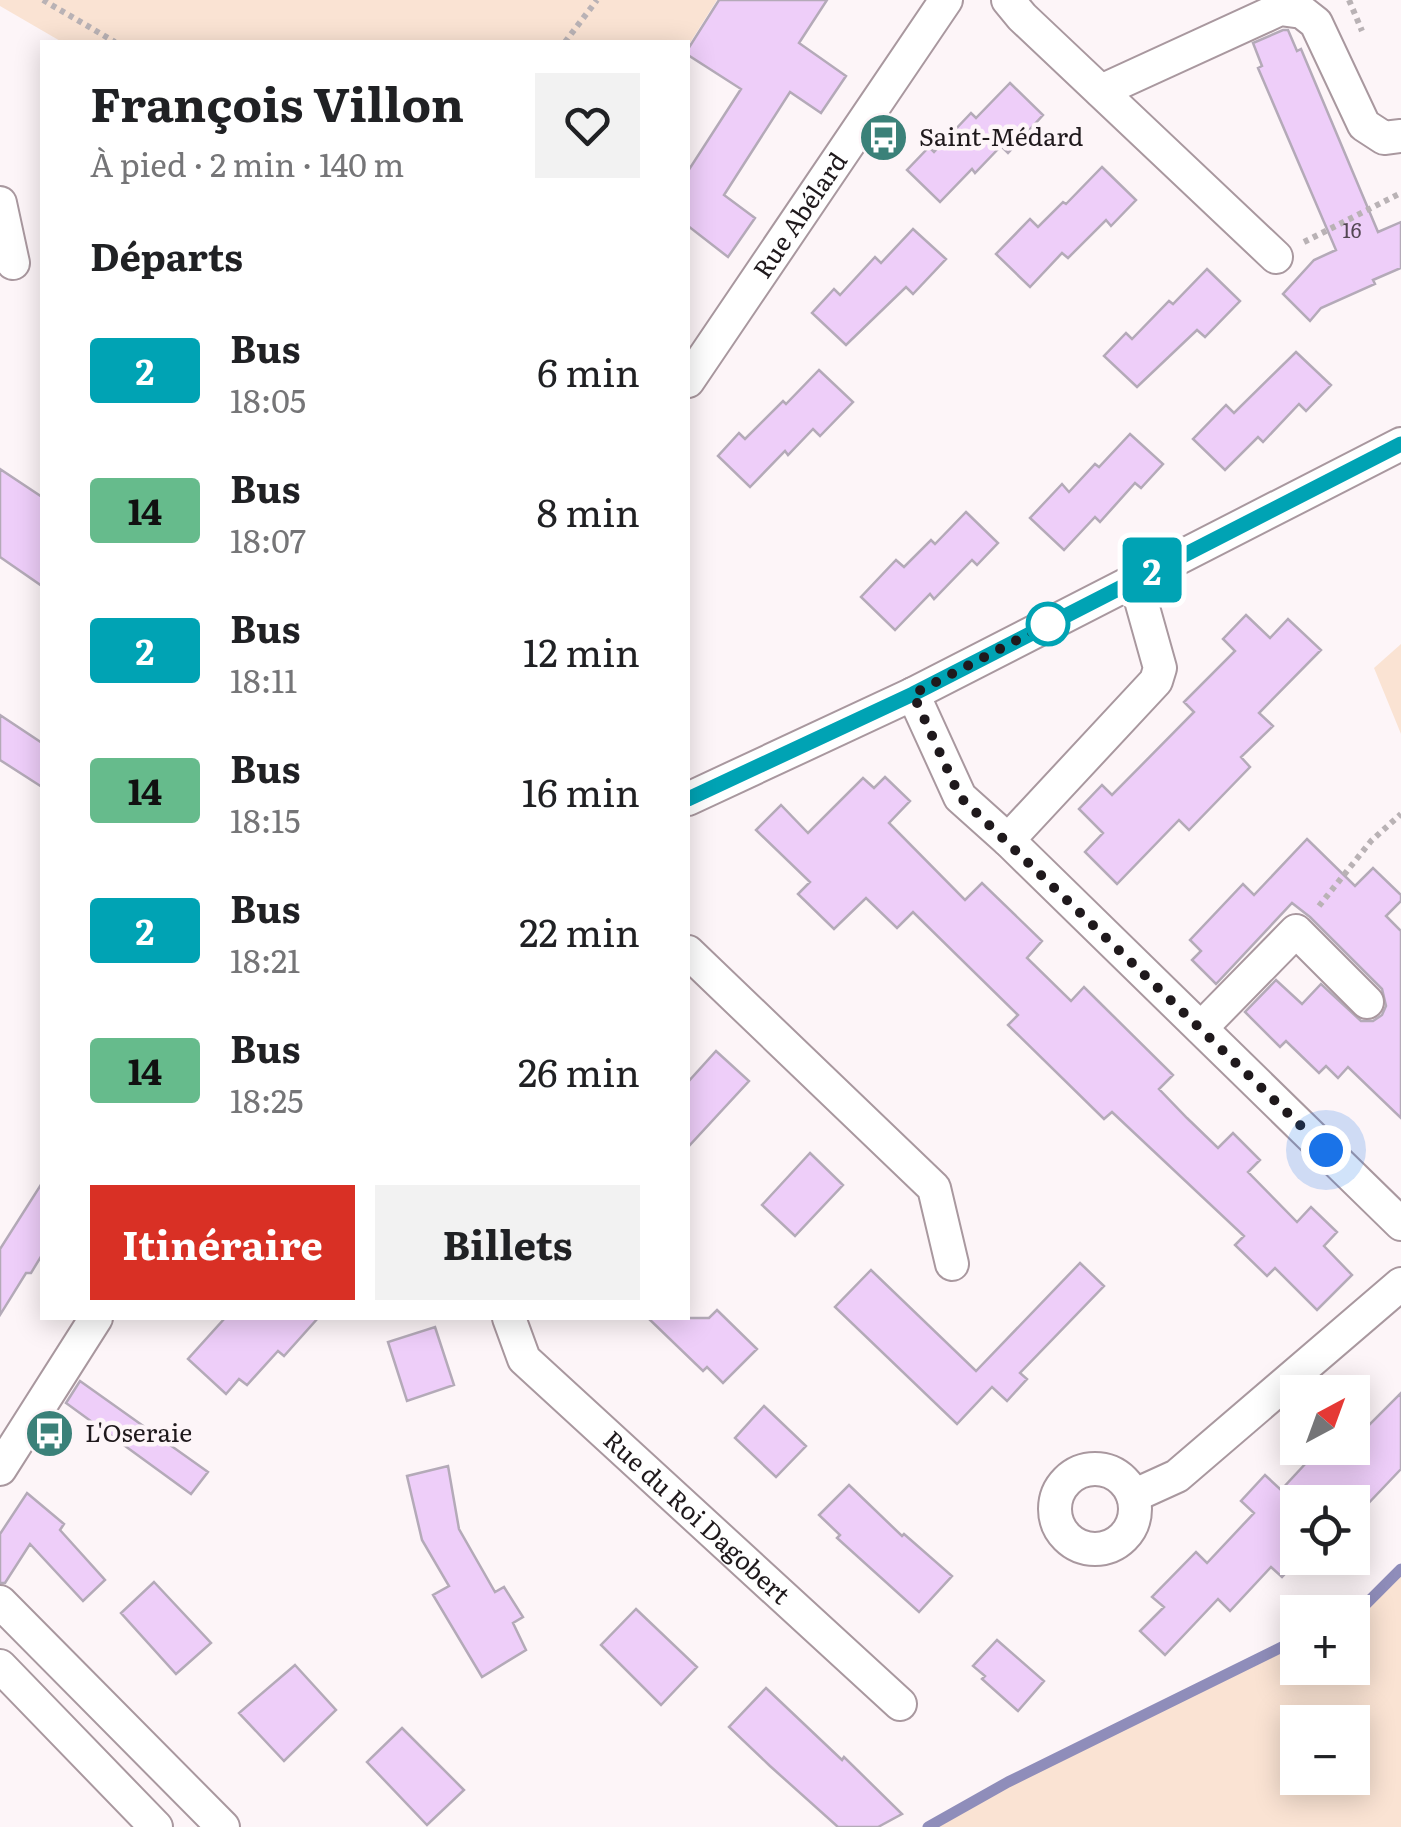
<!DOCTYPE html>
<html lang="fr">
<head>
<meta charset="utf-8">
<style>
	:root { --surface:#fff; --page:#f2f2f2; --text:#202124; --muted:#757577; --accent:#d93025 }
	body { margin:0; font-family:Literata,serif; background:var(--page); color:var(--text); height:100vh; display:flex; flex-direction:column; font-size:38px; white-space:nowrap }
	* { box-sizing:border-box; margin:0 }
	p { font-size:32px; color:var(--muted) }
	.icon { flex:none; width:55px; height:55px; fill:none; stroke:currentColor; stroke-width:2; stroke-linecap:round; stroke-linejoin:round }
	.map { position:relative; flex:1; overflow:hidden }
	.details { position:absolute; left:40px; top:40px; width:650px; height:1280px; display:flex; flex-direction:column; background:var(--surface); border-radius:0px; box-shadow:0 5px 25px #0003 }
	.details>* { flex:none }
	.badge { padding:0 20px; border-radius:8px; font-size:35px; line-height:65px }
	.needle { width:65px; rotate:41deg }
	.fabs { position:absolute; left:1280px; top:1375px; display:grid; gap:20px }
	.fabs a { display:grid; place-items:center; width:90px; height:90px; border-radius:0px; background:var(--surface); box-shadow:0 5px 25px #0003; font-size:50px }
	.you { position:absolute; width:50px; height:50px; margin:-25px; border:8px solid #fff; border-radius:50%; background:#1a73e8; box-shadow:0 0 0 15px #1a73e833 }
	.map>.badge { position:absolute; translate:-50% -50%; box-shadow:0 0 0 5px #fff }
	h2 { padding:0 50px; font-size:38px; line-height:90px }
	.round { display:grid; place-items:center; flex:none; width:105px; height:105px; border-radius:0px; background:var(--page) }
	.overview { display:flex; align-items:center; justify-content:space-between; height:170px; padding:0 50px }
	h1 { font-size:48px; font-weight:700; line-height:75px }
	.cta { display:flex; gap:20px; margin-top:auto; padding:20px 50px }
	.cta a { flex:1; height:115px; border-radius:0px; background:var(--accent); color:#fff; font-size:40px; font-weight:700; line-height:115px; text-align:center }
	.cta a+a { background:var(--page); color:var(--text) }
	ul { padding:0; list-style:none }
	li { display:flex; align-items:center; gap:30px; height:140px; padding:0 50px }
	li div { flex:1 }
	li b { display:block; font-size:38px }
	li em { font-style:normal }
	li .badge { min-width:110px; font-weight:700; text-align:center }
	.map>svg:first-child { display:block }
	.green { fill:#fae3d3; fill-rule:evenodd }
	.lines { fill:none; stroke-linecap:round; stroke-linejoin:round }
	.stream { stroke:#8f8dba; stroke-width:11 }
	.building { fill:#eecef9; stroke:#b4aab8; stroke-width:2.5 }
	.minor-casing { stroke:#a9989f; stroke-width:36 }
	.path { stroke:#b9b2b5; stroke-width:6; stroke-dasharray:5 5; stroke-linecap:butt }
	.minor { stroke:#fff; stroke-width:32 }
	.line-casing { stroke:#fff; stroke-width:22 }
	.line { stroke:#00a3b4; stroke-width:15 }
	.walk { stroke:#1f191c; stroke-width:10; stroke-dasharray:0 18 }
	.stop-dot { fill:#fff; stroke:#00a3b4; stroke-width:5 }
	.labels { text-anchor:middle; stroke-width:9; stroke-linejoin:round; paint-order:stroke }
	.number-label { font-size:20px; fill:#534653 }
	.poi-label { font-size:25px; fill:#1f191c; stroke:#fdf5f8; text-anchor:start }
	.street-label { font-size:25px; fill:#1f191c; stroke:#fdf5f8 }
</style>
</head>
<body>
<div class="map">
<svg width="1401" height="1827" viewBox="0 0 1401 1827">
	<rect width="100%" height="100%" fill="#fdf5f8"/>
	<!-- green -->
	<path class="green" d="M0,0h717l-29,46v-4h-626l-62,-36z
		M1401,644v90l-27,-66z
		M1401,1569v258h-473l80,-45 289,-143 1,29h54v-56l11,-5zM1298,1722h54v56h-54z"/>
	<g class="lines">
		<!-- stream -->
		<path class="stream" d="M1352,1612l11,-5 38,-38
			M928,1827l80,-45 290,-143"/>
	</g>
	<!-- building -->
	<path class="building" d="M719,0h108l-28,43 47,33 -25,37 -31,-21 -66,103 31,23 -27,39 -40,-31v-55l53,-82 -53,-34v-6z
		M1283,30h5l9,21 4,-2 77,183 23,-10v46l-28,12 2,4 -54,24 -11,13 -27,-27 31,-34 22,-10 -78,-182 4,-2 -9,-23z
		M1010,83l33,32 -35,38 -7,-7 -26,27 -3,-4 -32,33 -33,-32 22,-23 5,5 37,-39 5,5z
		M1102,167l34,33 -25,26 -5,-6 -38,38 -6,-5 -32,34 -34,-33 34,-35 8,8 25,-25 3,2z
		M913,229l33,30 -33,35 -7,-7 -60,58 -34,-32 22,-24 6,6 35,-38 6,6z
		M1207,269l33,32 -35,36 -8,-7 -60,57 -33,-31 22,-23 6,6 37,-38 4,3z
		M1296,352l35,33 -25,26 -7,-7 -36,38 -5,-5 -33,33 -32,-31 33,-34 8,8z
		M819,370l34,32 -33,34 -7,-7 -25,26 -3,-4 -35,36 -32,-31 21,-23 6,6 38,-38 3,3z
		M1130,434l33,30 -22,24 -6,-5 -35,39 -5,-5 -31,33 -34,-32 32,-34 7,8 26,-28 4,3z
		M0,469l42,28v89l-42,-29z
		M966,512l32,31 -21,22 -5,-5 -38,39 -4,-5 -35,36 -34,-33 35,-37 8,7 27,-27 4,4z
		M1246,615l24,23 18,-19 33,31 -62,63 14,13 -32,31 9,10 -61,63 -10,-10 -62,64 -32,-32 18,-19 -24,-24 23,-24 10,10 82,-83 -10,-10 51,-51 -12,-12z
		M0,715l42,28v44l-42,-27z
		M885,777l25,24 -21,22 76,77 17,-17 60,58 -15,17 44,43 13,-14 12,12 77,76 -14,14 28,29 31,30 15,-15 27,27 -12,12 49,50 14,-15 26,25 -13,14 28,29 -35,35 -42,-42 -8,8 -32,-31 9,-9 -132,-124 -8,7 -96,-94 10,-10 -105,-103 -16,16 -31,-30 -32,31 -36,-35 12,-12 -54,-52 25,-25 27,28 55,-55 11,10z
		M1307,839l48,47 18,-18 28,27v6l-15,15 15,15v187l-53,-51 -10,11 -12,-12 -7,7 -33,-32 -6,6 -35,-35 31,-32 26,24 19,-20 40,37h12l9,-6 4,-9 -4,-17 -72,-72 -18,-14 -76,81 -24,-24 9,-9 -11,-11 53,-56 11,11z
		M716,1051l33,30 -61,66v-65z
		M810,1153l33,32 -48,51 -33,-31z
		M42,1183v72l-11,18h-5l-26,42v-66z
		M1080,1263l24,23 -84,87 7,6 -20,22 -15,-14 -35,37 -122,-117 36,-37 105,101z
		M717,1310l40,39 -34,34 -16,-16 -4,4 -55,-53h61z
		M225,1318h93l-34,38 -6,-5 -31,34 -8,-6 -13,15 -38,-35z
		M435,1327l19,58 -47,16 -19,-59z
		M80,1381l128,91 -17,22 -125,-91z
		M1401,1393v76l-39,41 -9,-9 -55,1v56h2l-18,19 -11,-10 -41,44 -12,-12 -53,56 -25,-24 24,-24 -12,-10 44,-45 11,11 47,-50 -13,-12 24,-26 16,15 39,-42h32v-6z
		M764,1406l42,40 -30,31 -41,-39z
		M448,1466l11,63 36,63 9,-5 19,30 -10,6 13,27 -44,27 -49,-82 16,-9 -27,-46 -15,-64z
		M849,1485l53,51 2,-2 48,42 -33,36 -82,-74 3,-3 -21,-20z
		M27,1493l37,31 -4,6 45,50 -22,21 -53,-57 -25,39h-5v-49z
		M154,1582l57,61 -35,31 -55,-61z
		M636,1609l61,58 -36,38 -60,-60z
		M997,1640l47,41 -26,30 -36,-32 3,-3 -12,-10z
		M295,1665l41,45 -52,51 -45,-48z
		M766,1688l76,72 2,-3 58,57 -24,13h-40l-68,-61 -41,-39z
		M402,1728l62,62 -37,35 -60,-63z"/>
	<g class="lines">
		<defs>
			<g id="minor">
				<path d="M1008,0l14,17 254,240"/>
				<path d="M1101,91l179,-82 22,3 14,11 48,102 20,13 17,-2"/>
				<path d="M0,203l13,60"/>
				<path id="s1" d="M688,381l258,-381"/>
				<path d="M913,694l47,103 48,43 148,-159 4,-13 -25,-89"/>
				<path d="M688,799l225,-105 488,-250"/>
				<path d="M1008,840l393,384"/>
				<path d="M688,952l246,236 18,76"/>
				<path d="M1201,1028l95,-97 71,71"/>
				<path id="s2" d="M509,1318l15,41 376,345"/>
				<circle cx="1095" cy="1509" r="40"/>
				<path d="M0,1469l96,-151"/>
				<path d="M1133,1496l44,-20 224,-192"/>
				<path d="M0,1602l223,225"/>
				<path d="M0,1666l156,161"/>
			</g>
		</defs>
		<!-- minor casing -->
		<use href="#minor" class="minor-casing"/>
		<!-- path -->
		<path class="path" d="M43,0l72,42
			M1349,0l13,31
			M565,42l32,-42
			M1304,242l97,-49
			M1319,906l52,-65 30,-27"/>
		<!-- minor -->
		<use href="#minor" class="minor"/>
	</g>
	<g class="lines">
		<defs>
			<path id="line" d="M688,799l225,-105 488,-250"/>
		</defs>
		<!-- line casing -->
		<use href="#line" class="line-casing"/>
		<!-- line -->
		<use href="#line" class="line"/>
		<!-- walk -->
		<path class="walk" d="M1048,624l-135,70 47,103 366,353"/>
	</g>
	<!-- icons -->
	<defs>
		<symbol id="bus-disc" viewBox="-11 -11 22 22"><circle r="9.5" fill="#3b8179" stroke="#fdf5f8"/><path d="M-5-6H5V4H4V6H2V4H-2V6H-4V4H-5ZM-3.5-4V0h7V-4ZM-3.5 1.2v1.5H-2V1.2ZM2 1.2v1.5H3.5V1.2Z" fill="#fff"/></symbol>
	</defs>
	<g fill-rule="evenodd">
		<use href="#bus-disc" x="856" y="110" width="55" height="55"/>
		<use href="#bus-disc" x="22" y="1406" width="55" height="55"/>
	</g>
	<!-- markers -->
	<circle class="stop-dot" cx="1048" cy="624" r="20"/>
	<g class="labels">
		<!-- number labels -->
		<g class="number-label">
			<text x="1352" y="238">16</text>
		</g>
		<!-- poi labels -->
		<g class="poi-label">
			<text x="919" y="146">Saint-Médard</text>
			<text x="85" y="1442">L'Oseraie</text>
		</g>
		<!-- street labels -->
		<g class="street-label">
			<text dy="9" stroke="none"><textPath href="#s1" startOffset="200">Rue Abélard</textPath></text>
			<text dy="9" stroke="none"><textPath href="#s2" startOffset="278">Rue du Roi Dagobert</textPath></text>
		</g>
	</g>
</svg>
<div class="fabs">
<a><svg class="needle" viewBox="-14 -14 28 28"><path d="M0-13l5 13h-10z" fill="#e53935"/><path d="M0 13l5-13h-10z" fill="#757577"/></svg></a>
<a><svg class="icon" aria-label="locate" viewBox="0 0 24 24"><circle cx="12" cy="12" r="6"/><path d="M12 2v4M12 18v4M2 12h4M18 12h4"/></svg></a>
<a>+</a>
<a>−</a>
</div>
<div class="you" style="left:1326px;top:1150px"></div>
<b class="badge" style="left:1152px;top:570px;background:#00a3b4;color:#fff">2</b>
<section class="details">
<div class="overview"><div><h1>François Villon</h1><p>À pied · 2 min · 140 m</p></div><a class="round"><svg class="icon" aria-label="heart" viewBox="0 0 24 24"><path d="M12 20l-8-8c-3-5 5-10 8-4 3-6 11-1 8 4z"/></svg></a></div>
<h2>Départs</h2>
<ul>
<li><span class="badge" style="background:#00a3b4;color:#fff">2</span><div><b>Bus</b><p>18:05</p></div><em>6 min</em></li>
<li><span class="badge" style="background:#66bb8c;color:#111">14</span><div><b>Bus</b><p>18:07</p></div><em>8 min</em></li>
<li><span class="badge" style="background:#00a3b4;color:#fff">2</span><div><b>Bus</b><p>18:11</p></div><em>12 min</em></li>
<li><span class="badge" style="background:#66bb8c;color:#111">14</span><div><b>Bus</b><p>18:15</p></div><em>16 min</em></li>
<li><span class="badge" style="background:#00a3b4;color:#fff">2</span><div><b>Bus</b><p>18:21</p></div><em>22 min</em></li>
<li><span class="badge" style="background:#66bb8c;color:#111">14</span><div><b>Bus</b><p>18:25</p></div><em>26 min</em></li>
</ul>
<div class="cta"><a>Itinéraire</a><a>Billets</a></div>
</section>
</div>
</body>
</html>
